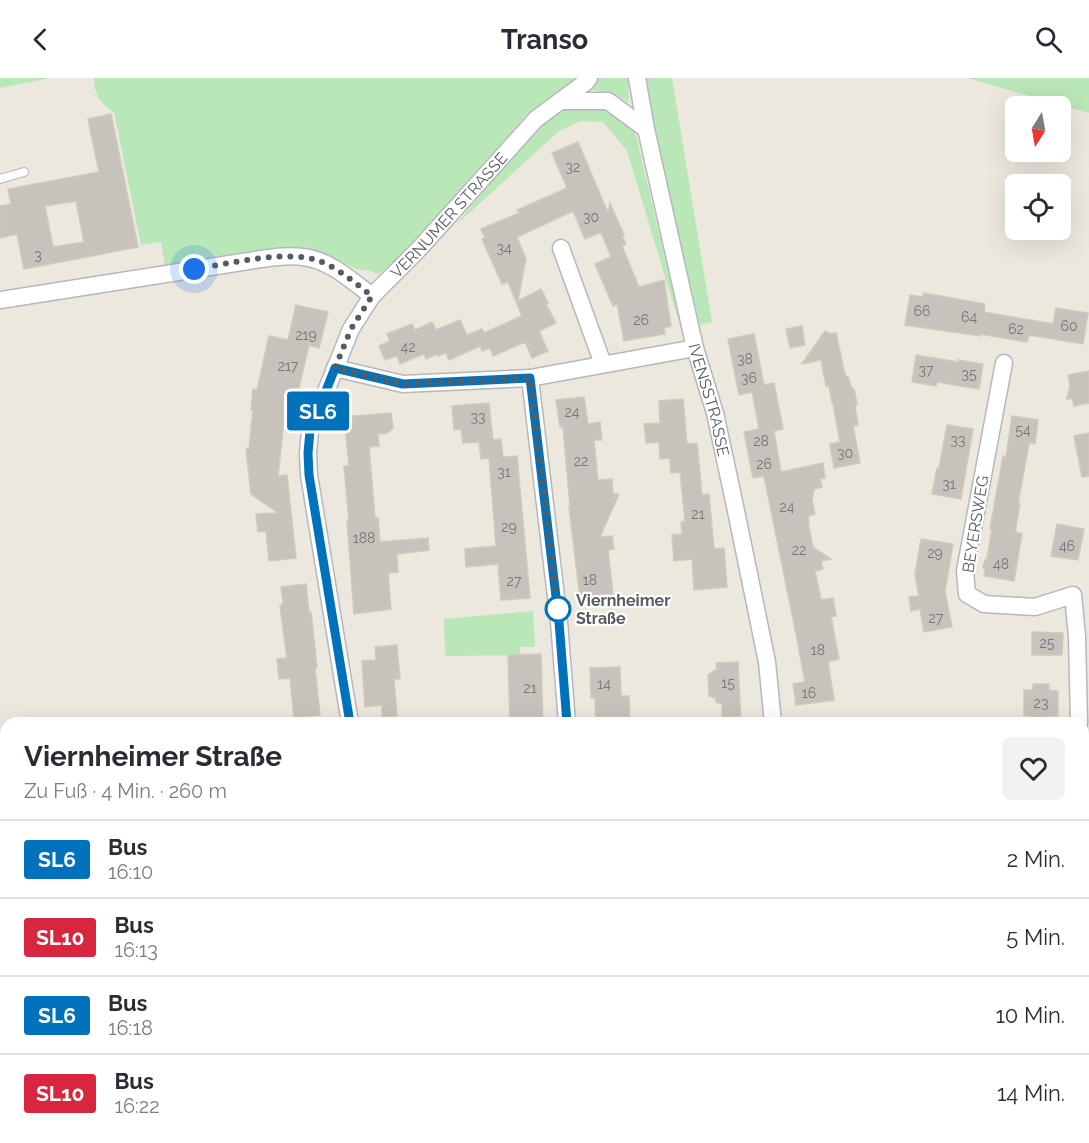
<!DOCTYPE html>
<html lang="de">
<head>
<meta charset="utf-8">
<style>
	:root { --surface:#fff; --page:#f2f2f3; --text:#2b2b33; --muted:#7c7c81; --line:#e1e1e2 }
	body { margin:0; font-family:Raleway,sans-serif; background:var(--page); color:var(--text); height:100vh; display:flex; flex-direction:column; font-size:22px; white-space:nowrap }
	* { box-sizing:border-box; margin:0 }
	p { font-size:20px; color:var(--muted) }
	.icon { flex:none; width:33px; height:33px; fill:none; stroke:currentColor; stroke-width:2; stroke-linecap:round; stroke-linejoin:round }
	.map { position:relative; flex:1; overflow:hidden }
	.sheet { position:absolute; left:0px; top:639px; width:1089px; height:426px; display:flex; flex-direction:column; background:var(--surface); border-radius:18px 18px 0 0; box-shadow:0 6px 24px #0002 }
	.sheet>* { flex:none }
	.badge { padding:0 12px; border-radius:4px; font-size:21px; line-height:39px }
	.needle { width:39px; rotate:191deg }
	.tools { position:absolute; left:1005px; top:18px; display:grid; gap:12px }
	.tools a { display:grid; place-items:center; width:66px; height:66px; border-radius:9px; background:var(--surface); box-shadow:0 6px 24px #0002; font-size:30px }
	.you { position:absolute; width:30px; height:30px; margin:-15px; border:4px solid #fff; border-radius:50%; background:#1a73e8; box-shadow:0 0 0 9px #1a73e833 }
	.map>.badge { position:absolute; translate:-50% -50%; box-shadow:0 0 0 3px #fff }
	.round { display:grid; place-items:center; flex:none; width:63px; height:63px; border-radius:9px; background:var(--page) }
	.head { display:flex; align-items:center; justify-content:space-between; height:102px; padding:0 24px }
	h1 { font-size:28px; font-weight:700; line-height:45px }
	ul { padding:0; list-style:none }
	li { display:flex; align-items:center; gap:18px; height:78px; padding:0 24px; border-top:2px solid var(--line) }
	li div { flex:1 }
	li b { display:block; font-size:22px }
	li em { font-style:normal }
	li .badge { min-width:66px; font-weight:700; text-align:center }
	header { display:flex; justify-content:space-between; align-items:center; height:78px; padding:0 24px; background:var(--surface); font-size:27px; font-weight:700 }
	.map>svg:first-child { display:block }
	.green { fill:#bae7b7 }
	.building { fill:#c7c2bb; stroke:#d1c9bc; stroke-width:1.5; fill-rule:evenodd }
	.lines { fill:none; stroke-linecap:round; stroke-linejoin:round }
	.service-casing { stroke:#b4b8bd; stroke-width:10 }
	.minor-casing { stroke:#b4b8bd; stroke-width:19 }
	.service { stroke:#fff; stroke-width:8 }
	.minor { stroke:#fff; stroke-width:16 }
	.line-casing { stroke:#fff; stroke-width:14 }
	.line { stroke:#0072bc; stroke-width:9 }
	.walk { stroke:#575c61; stroke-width:6; stroke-dasharray:0 10.8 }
	.stop-dot { fill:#fff; stroke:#0072bc; stroke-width:3 }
	.labels { text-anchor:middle; stroke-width:4.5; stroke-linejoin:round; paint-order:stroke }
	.number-label { font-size:14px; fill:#737678 }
	.street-label { font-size:16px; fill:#575c61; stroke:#fff }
	.stop-label { font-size:16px; font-weight:bold; fill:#575c61; stroke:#fff; text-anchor:start }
</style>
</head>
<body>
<header><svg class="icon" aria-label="back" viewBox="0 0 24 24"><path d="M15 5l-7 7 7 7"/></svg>Transo<svg class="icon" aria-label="search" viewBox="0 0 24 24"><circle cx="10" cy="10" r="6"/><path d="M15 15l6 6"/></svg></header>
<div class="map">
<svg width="1089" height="1065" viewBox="0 0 1089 1065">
	<rect width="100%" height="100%" fill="#ece8de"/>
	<!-- green -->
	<path class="green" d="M0,0h51l-51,10z
		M94,0h485l-52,36 -121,137 -27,23 -9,-3 -14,-2 -33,-16 -17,-6h-17l-22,2 -102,17 -4,-24 -20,3 -27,-133c-15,-10 -19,-16 -20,-34z
		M598,0h30l1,24 -18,-9 -25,-4z
		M646,0h26l40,244 -12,3 -50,-209z
		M967,0h122v35z
		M578,25l28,2 16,9 14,21 48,204 -57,-188 -24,-29 -23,-1 -21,10 -103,94 29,-36 65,-71z
		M533,533l2,36h-15v8l-75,1 -1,-37z"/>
	<!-- building -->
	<path class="building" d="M111,36l27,133 -114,22 -7,-35 -17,4v-32l11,-2 -3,-15 91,-17 -11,-53zM76,123l8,41 -31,5 -8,-41z
		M578,64l30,71 2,-10 14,32 -2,1 4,8 -4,2 17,41 25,-7 7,46 -7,2 1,6 -41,7 -7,-37 -4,2 -18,-42 16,-7 -10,-25 -16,7 -12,-28 -56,26 9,22 -8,42 23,-12 7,14 -2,1 10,19 -17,8 9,20 -16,7 -7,-16 -32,14 -3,-8 -8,3 -2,-5 -31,14 -3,-7 -8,3 -1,-2 -11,5 -2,-5 -24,10 -3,-8 -12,4 -6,-14 11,-5 -3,-7 25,-10 3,6 17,-8 4,8 24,-10 7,15 15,-6 2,4 38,-17 -14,-34 -6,2 -20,-45 3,-1 -4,-9 38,-16 -2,-3 50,-22 -15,-35z
		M924,215l61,11 -1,8 69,12 3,-16 32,5 -5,31 -54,-9 -2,7 -47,-8v2l-75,-11 5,-30 13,2z
		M296,227l32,7 -9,36 -10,-3 -12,51 -10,-2 -9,82 9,-1 9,83 -27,3 -3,-30 -8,1 -2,-18 22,-1 -27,-19 -5,-46 3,1 2,-20 2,-19h-2l2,-21 4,1 12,-54 19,4z
		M802,248l3,19 -15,3 -4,-19z
		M825,253l6,3 5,-1 9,42 4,3 2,9 3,2 3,15 -2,3 3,18 -5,1 7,37 -26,5 -4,-24 10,-2 -7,-39h-1l-3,-17h-3l-5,-26 -19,4z
		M754,256l10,51 10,-2 9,46 -9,2 7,41 42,-9 2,15 -5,1 2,8 -8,2 -2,12 3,13 -7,2 1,12 4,19 18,12 -10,2 2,8 -8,2 6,29 12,-2 3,18 -5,1 8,42 -11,3 6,38 -38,5 -3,-21 12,-2 -9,-48 -32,-158 -11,2 -9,-46 15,-3 -5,-27 -2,-10 -13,3 -11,-56z
		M916,277l42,7v-2l25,4 -4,25 -42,-7 -1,4 -24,-4z
		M1089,293v32l-15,3 -2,-8 -5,1 3,-14 -2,-10z
		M584,319l4,27 12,-2 2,18h-8l4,40 14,-1 1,15h6l-19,43 12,-1 2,13 -6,1 5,44 -33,4 -11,-91 1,-1 -7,-79h-3l-4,-27z
		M683,321l4,45 10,-1 5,52 7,-1 5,55 10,-1 3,39 -33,3 -2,-31 -18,2 -2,-26 10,-1 -1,-12 4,-1 -5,-49 -9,1 -1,-15 -10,1 -1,-17 -13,1 -2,-19 16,-1 -1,-22z
		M489,325l4,37 8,-1 2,18 14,-1 13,142 -29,2 -3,-36 -32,3 -1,-18 31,-3 -7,-88 -8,1 -2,-17 -16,1 -2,-14 -7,1 -2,-24z
		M391,335l2,15 -5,5 -10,1 1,12 -10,1 6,71h3l2,24 48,-4 1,12 -32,4 1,18 -10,1 3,36 -37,5 -7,-93h2l-5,-55h5l-5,-49z
		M1012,338l26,4 -3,24 -6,-1 -11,61h2l-5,28 7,2 -8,47 -30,-5 1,-7 -2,-2 2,-7 2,-1 5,-30h-2l13,-73 3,1z
		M947,347l26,4 -12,70 -29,-5 5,-26h2z
		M1089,355v43l-7,1 -8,-41z
		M1057,446l27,5 -6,31 -27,-4z
		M921,461l32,5 -8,48 7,35 -28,5 -4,-23 -9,2 -2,-14 10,-1 -4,-21z
		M306,506l3,28h2l6,55 -2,1 5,47 -26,3 -4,-40 -11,1 -2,-20 10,-1 -7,-52 3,-3 -2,-16z
		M1032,554l31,1 -1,22h-30z
		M397,567l3,34h-6l3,37 -15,1v-12l-17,2 -3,-46 14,-1 -1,-13z
		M541,576l2,69h-33l-2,-68z
		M738,584l3,61h-19v-20h-5l-2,-5 -6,-2 -1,-21 9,-6 -1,-6z
		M620,589l1,29h8l1,27h-34l-1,-25h-4l-1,-30z
		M1033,606h16v6l9,1v25h-9v3h-16v-3h-9v-26h9z"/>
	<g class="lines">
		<defs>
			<path id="service" d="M0,101l24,-7"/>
			<g id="minor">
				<path id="s1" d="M637,0l9,51 49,219 20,65 20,93 32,156 6,61"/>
				<path d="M560,23h48l38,28"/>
				<path d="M561,170l42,116"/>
				<path d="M0,222l261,-41c14,-2 28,-4 42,-2 27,3 49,24 69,39"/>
				<path d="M1004,285l-39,208 2,23 17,10 51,3 38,-12 4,41 2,87"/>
				<path d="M335,290l68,16 127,-6 165,-30"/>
				<path d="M530,300l29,244 8,101"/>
				<path id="s2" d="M350,645l-41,-248 -1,-22 2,-22 41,-102 21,-33 46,-46 118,-131 50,-37 3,-4"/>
				<path d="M1083,726h6"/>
				<path d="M667,1059v6"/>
				<path d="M786,1059v6"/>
				<path d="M1078,1059l6,6"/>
				<path d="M379,1065l1,-6"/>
			</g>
		</defs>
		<!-- service casing -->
		<use href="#service" class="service-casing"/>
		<!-- minor casing -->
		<use href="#minor" class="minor-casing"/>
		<!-- service -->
		<use href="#service" class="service"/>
		<!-- minor -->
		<use href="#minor" class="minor"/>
	</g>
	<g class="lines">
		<defs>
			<path id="line" d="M350,645l-41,-248 -1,-22 2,-22 25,-63 68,16 127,-6 29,244 8,101"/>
		</defs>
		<!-- line casing -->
		<use href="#line" class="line-casing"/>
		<!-- line -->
		<use href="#line" class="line"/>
		<!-- walk -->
		<path class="walk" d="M194,191c34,-5 97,-21 128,-7 19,8 34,22 50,34l-21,33 -16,39 68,16 127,-6 28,231"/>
	</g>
	<!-- markers -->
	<circle class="stop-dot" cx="558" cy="531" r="12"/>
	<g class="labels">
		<!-- number labels -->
		<g class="number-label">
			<text x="573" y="94">32</text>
			<text x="591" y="144">30</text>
			<text x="504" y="175">34</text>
			<text x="38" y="182">3</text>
			<text x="922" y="238">66</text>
			<text x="969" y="244">64</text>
			<text x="641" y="247">26</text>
			<text x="1069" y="253">60</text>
			<text x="1016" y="256">62</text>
			<text x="306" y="262">219</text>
			<text x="408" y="274">42</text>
			<text x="745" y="286">38</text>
			<text x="288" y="293">217</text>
			<text x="926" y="297">37</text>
			<text x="969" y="301">35</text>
			<text x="749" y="305">36</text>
			<text x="572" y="339">24</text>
			<text x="478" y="344">33</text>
			<text x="1023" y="357">54</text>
			<text x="958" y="367">33</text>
			<text x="761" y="368">28</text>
			<text x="845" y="380">30</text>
			<text x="581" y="388">22</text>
			<text x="764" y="391">26</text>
			<text x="504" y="399">31</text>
			<text x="949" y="411">31</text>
			<text x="787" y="434">24</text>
			<text x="698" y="441">21</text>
			<text x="509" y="454">29</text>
			<text x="364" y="465">188</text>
			<text x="1067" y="473">46</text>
			<text x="799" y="477">22</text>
			<text x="935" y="480">29</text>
			<text x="1001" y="491">48</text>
			<text x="590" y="507">18</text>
			<text x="514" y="508">27</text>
			<text x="936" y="545">27</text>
			<text x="1047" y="570">25</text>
			<text x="818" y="577">18</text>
			<text x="728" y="610">15</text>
			<text x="604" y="611">14</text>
			<text x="530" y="615">21</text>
			<text x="809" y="620">16</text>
			<text x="1041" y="630">23</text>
		</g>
		<!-- street labels -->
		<g class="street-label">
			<text dy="6" stroke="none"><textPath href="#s2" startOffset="556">VERNUMER STRASSE</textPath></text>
			<text dy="6" stroke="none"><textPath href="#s1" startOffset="330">IVENSSTRASSE</textPath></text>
			<text transform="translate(975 446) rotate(-81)" y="6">BEYERSWEG</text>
		</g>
		<!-- stop labels -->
		<g class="stop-label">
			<text x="576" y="528">Viernheimer<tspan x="576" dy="18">Straße</tspan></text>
		</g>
	</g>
</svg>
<div class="tools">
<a><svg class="needle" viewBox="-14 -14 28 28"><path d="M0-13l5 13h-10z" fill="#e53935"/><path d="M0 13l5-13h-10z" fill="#7c7c81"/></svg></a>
<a><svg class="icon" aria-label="locate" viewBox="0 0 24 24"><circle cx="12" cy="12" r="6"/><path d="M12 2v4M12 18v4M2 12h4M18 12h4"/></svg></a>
</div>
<div class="you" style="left:194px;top:191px"></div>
<b class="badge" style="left:318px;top:333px;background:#0072bc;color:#fff">SL6</b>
<section class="sheet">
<div class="head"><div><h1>Viernheimer Straße</h1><p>Zu Fuß · 4 Min. · 260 m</p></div><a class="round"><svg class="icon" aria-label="heart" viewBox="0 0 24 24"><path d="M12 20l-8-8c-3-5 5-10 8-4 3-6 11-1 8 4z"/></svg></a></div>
<ul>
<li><span class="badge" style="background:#0072bc;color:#fff">SL6</span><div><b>Bus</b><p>16:10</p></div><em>2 Min.</em></li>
<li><span class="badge" style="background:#d7263d;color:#fff">SL10</span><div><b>Bus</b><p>16:13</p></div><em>5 Min.</em></li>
<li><span class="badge" style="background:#0072bc;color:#fff">SL6</span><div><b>Bus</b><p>16:18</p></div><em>10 Min.</em></li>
<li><span class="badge" style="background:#d7263d;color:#fff">SL10</span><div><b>Bus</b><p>16:22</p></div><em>14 Min.</em></li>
</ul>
</section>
</div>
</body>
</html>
